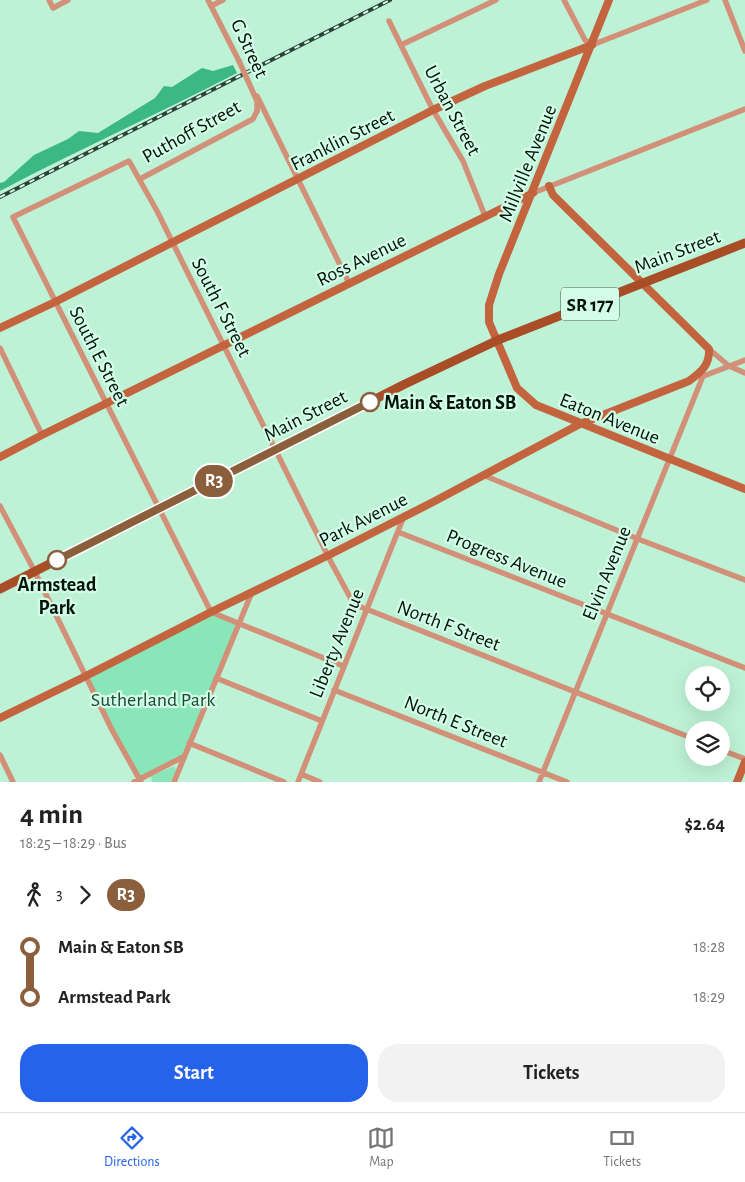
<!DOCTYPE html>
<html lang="en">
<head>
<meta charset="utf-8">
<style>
	:root { --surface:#fff; --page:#f2f2f2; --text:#222; --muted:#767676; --line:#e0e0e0; --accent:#2563eb }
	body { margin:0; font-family:"Alegreya Sans",sans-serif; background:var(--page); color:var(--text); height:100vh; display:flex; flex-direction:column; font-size:19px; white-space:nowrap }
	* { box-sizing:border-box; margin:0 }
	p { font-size:16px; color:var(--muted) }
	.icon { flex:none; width:28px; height:28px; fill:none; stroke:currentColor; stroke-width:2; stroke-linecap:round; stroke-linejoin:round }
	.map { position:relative; height:782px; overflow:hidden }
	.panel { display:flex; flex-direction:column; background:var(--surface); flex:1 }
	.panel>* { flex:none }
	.badge { padding:0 10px; border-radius:16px; font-size:18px; line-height:32px }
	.tools { position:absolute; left:685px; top:666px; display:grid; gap:10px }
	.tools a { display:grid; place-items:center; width:45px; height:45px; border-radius:50%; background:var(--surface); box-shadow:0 5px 20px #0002; font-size:25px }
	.map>.badge { position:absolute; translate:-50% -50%; box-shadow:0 0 0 2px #fff }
	.legs { display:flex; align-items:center; gap:8px; height:55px; padding:0 20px; font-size:16px }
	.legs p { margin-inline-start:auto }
	.head { display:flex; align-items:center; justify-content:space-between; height:85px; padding:0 20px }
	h1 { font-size:28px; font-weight:600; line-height:38px }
	.action { display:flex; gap:10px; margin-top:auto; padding:10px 20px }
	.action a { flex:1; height:58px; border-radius:20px; background:var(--accent); color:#fff; font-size:20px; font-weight:600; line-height:58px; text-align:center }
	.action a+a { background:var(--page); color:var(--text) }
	ul { padding:0 20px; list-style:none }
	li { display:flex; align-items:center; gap:18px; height:50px; font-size:19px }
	li i { display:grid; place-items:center; width:8px; height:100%; margin:0 6px; background:currentColor }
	li i::after { content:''; width:12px; height:12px; margin:-6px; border:4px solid; border-radius:50%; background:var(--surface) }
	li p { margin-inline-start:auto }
	li:first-child i { background:linear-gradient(#0000 50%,currentColor 0) }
	li:last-child i { background:linear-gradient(currentColor 50%,#0000 0) }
	.dock { display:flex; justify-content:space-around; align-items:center; height:70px; border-top:1px solid var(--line); background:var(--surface); font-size:14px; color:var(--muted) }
	.dock a { display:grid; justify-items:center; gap:2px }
	.dock .active { color:var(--accent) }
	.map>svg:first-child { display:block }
	.green { fill:#88e6b8 }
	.forest { fill:#3bb884 }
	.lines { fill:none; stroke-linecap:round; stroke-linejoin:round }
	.street { stroke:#d19077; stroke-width:5.5 }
	.secondary { stroke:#c3643e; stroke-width:8 }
	.primary { stroke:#a94d26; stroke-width:9 }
	.rail-casing { stroke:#2a4336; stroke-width:4 }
	.rail { stroke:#d3fde6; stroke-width:2; stroke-dasharray:5.5; stroke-linecap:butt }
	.street-bridge { stroke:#d19077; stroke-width:5.5 }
	.line-1-casing { stroke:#fff; stroke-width:11 }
	.line-1 { stroke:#8b5e3c; stroke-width:8 }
	.stop-1-dot { fill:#fff; stroke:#8b5e3c; stroke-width:2.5 }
	.labels { text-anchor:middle; stroke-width:4.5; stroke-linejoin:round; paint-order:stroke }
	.shield { fill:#d3fde6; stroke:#40584b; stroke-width:1 }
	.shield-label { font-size:19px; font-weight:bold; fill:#011209 }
	.street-label { font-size:20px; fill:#011209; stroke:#d3fde6 }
	.stop-label { font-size:20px; font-weight:bold; fill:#011209; stroke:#d3fde6; text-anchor:start }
	.park-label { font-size:20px; fill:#194a35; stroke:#d3fde6 }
</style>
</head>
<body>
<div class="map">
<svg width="745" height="782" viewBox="0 0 745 782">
	<rect width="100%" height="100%" fill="#bef2d6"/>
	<!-- green -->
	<path class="green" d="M211,612l28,11 -55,134 -45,22 -53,-103z
		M172,767h3l1,3 -5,12h-19l-1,-6z"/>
	<!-- forest -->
	<path class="forest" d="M233,65l4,8c-79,41 -159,77 -237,118v-8l4,-1 30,-27 34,-16 11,-8 19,2 57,-35 9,-12 8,1 30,-19 11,3z"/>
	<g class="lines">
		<!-- street -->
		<path class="street" d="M49,0l4,8 15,-8
			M208,0l31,61
			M564,0l21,40 7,5 115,-45
			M725,0l20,51
			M211,6l12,-6
			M389,21l44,89 30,51 22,55
			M401,45l95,-45
			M257,96l92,187
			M140,179l113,-60 4,-8
			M533,193l212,-84
			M0,348l42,87
			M709,349l20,17 16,7
			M701,377l44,-17
			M483,475l155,64 107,41
			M0,506l35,66 77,158 29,52
			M398,532l347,136
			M343,666l-132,-54 -198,-395 116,-56 28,50 174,351 20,37 5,6 338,134
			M216,678l106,43
			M334,690l233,92
			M189,743l95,39
			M721,750l24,9
			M0,755l13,27
			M301,774l19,8
			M134,782l49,-25
			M174,782l78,-190
			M298,782l106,-266
			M539,782l164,-406"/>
		<!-- secondary -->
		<path class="secondary" d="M609,0l-110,274 -10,31v17l28,66 19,17 209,84
			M0,328l55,-26 378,-192 52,-24 107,-41
			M0,457l42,-22 491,-242
			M0,718l80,-39 131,-67 118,-57 104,-53 147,-78 109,-43c12,-9 21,-16 20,-32l-156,-154 -4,-9
			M737,782l8,-20"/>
		<!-- primary -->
		<path class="primary" d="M0,589l405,-205 93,-44 247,-97"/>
		<defs>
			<path id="rail" d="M0,197l390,-197"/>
		</defs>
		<!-- rail casing -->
		<use href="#rail" class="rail-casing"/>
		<!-- rail -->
		<use href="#rail" class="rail"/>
		<!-- street-bridge -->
		<path class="street-bridge" d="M239,61l18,40v10"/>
	</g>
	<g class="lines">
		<defs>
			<path id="line-1" d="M57,560l313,-158"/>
		</defs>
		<!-- line-1 casing -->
		<use href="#line-1" class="line-1-casing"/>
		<!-- line-1 -->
		<use href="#line-1" class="line-1"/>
	</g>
	<!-- markers -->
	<g class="stop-1-dot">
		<circle cx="370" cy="402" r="9"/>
		<circle cx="57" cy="560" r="9"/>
	</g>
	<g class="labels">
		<!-- shield labels -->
		<rect class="shield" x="561" y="287.5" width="58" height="33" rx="4"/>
		<g class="shield-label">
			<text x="590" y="311">SR 177</text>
		</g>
		<!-- street labels -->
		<g class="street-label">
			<text transform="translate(250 48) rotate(65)" y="7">G Street</text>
			<text transform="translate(453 110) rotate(62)" y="7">Urban Street</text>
			<text transform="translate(191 131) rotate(-29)" y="7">Puthoff Street</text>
			<text transform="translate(342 139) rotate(-27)" y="7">Franklin Street</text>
			<text transform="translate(527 163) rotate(-68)" y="7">Millville Avenue</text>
			<text transform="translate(677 251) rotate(-21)" y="7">Main Street</text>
			<text transform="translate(361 259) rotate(-26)" y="7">Ross Avenue</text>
			<text transform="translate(222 307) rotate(63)" y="7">South F Street</text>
			<text transform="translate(100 356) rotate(63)" y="7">South E Street</text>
			<text transform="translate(305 415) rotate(-27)" y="7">Main Street</text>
			<text transform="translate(610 418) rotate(22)" y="7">Eaton Avenue</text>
			<text transform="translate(363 519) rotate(-27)" y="7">Park Avenue</text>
			<text transform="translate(507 558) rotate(22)" y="7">Progress Avenue</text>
			<text transform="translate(606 573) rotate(-68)" y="7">Elvin Avenue</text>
			<text transform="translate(449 625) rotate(21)" y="7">North F Street</text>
			<text transform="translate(336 643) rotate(-68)" y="7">Liberty Avenue</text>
			<text transform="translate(456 721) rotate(22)" y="7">North E Street</text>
		</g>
		<!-- stop labels -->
		<g class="stop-label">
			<text x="384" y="409">Main &amp; Eaton SB</text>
			<text x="57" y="591" text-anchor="middle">Armstead<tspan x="57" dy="23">Park</tspan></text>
		</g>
		<!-- park labels -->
		<g class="park-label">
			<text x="153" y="706">Sutherland Park</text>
		</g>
	</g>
</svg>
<div class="tools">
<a><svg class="icon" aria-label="locate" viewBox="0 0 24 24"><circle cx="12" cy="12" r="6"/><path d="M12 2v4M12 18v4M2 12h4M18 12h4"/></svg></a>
<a><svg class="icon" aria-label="layers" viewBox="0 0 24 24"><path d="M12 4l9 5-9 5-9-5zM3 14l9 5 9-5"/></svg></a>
</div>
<b class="badge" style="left:214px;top:481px;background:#8b5e3c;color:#fff">R3</b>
</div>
<section class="panel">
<div class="head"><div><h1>4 min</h1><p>18:25 – 18:29 · Bus</p></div><b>$2.64</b></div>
<div class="legs"><svg class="icon" aria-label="walk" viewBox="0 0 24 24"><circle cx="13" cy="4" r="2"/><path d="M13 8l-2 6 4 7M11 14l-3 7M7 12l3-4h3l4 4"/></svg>3<svg class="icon" aria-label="forward" viewBox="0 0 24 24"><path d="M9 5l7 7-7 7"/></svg><b class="badge" style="background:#8b5e3c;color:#fff">R3</b></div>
<ul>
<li><i style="color:#8b5e3c"></i><b>Main &amp; Eaton SB</b><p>18:28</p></li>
<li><i style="color:#8b5e3c"></i><b>Armstead Park</b><p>18:29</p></li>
</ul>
<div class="action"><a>Start</a><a>Tickets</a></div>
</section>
<nav class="dock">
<a class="active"><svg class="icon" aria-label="directions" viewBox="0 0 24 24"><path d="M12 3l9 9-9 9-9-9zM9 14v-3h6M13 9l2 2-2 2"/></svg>Directions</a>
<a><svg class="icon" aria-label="map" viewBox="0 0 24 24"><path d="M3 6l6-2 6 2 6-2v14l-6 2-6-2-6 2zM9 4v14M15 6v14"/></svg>Map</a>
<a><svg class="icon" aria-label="tickets" viewBox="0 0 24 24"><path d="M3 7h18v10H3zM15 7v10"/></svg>Tickets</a>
</nav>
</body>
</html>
